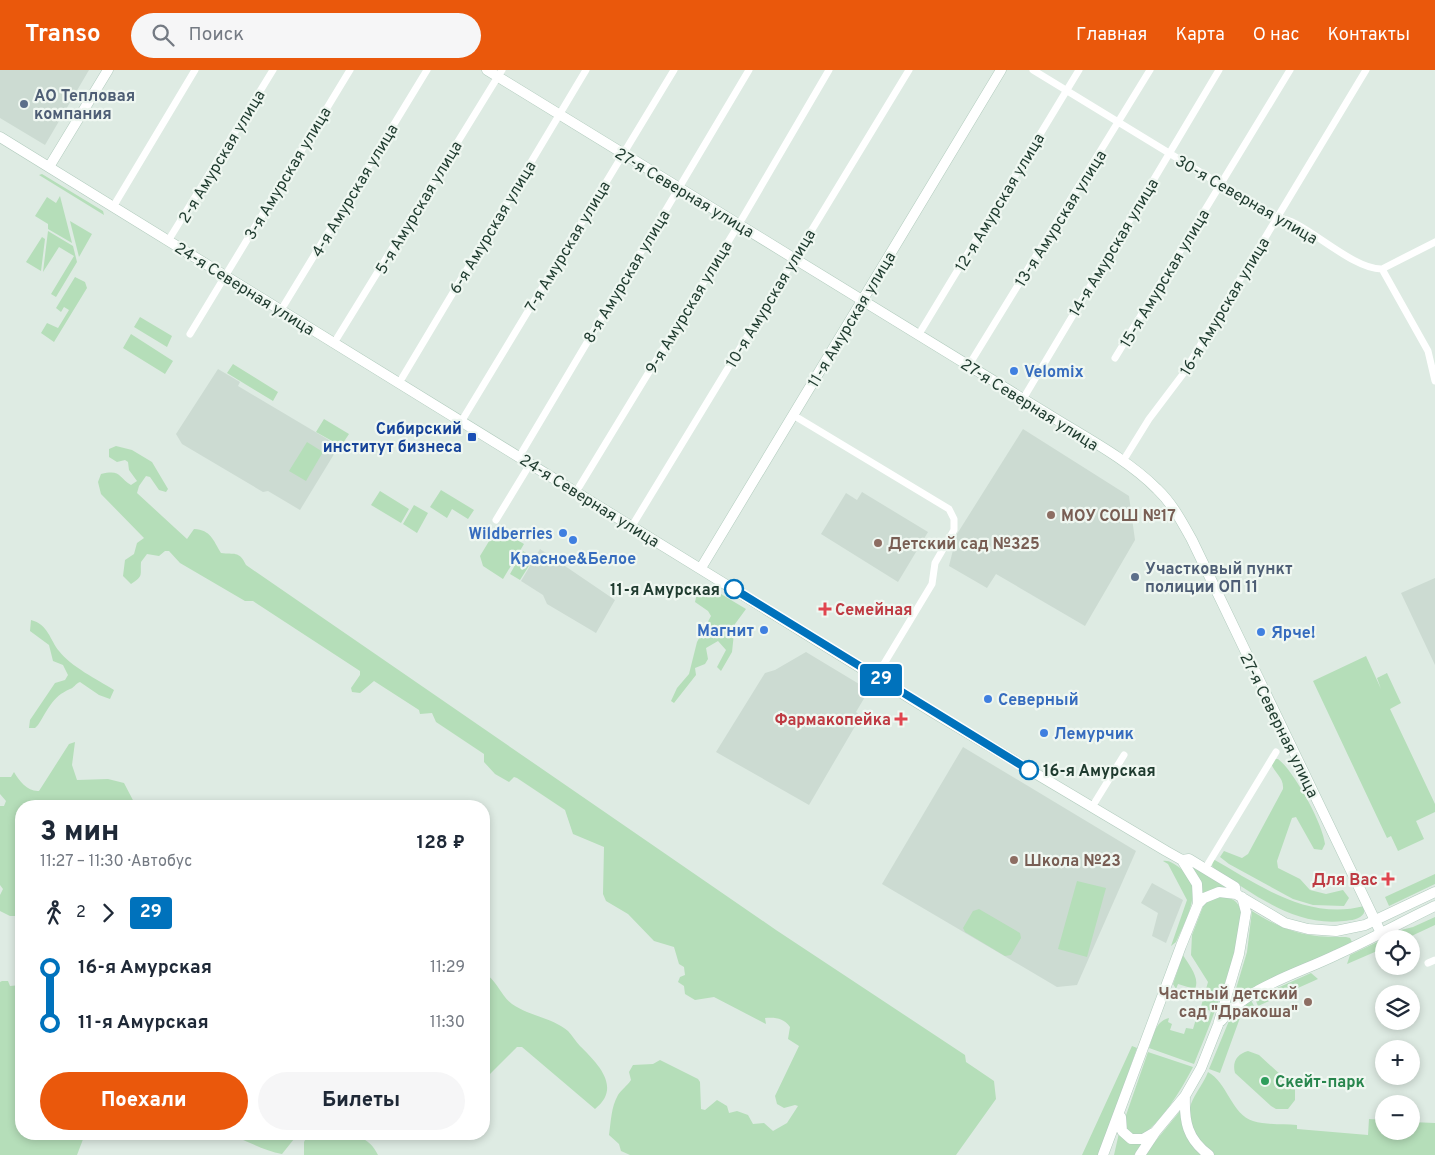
<!DOCTYPE html>
<html lang="ru">
<head>
<meta charset="utf-8">
<style>
	:root { --surface:#fff; --page:#f6f6f7; --text:#1f2937; --muted:#747a83; --accent:#ea580c }
	body { margin:0; font-family:Overpass,sans-serif; background:var(--page); color:var(--text); height:100vh; display:flex; flex-direction:column; font-size:19px; white-space:nowrap }
	* { box-sizing:border-box; margin:0 }
	p { font-size:16px; color:var(--muted) }
	.icon { flex:none; width:28px; height:28px; fill:none; stroke:currentColor; stroke-width:2; stroke-linecap:round; stroke-linejoin:round }
	.map { position:relative; flex:1; overflow:hidden }
	.drawer { position:absolute; left:15px; top:730px; width:475px; height:340px; display:flex; flex-direction:column; background:var(--surface); border-radius:20px; box-shadow:0 2px 8px #0003 }
	.drawer>* { flex:none }
	.badge { padding:0 10px; border-radius:4px; font-size:18px; line-height:32px }
	.buttons { position:absolute; left:1375px; top:860px; display:grid; gap:10px }
	.buttons a { display:grid; place-items:center; width:45px; height:45px; border-radius:50%; background:var(--surface); box-shadow:0 2px 8px #0003; font-size:25px }
	.map>.badge { position:absolute; translate:-50% -50%; box-shadow:0 0 0 2px #fff }
	.legs { display:flex; align-items:center; gap:8px; height:55px; padding:0 25px; font-size:16px }
	.legs p { margin-inline-start:auto }
	.overview { display:flex; align-items:center; justify-content:space-between; height:85px; padding:0 25px }
	h1 { font-size:28px; font-weight:800; line-height:38px }
	.primary-button { display:flex; gap:10px; margin-top:auto; padding:10px 25px }
	.primary-button a { flex:1; height:58px; border-radius:30px; background:var(--accent); color:#fff; font-size:20px; font-weight:800; line-height:58px; text-align:center }
	.primary-button a+a { background:var(--page); color:var(--text) }
	ul { padding:0 25px; list-style:none }
	li { display:flex; align-items:center; gap:18px; height:55px; font-size:19px }
	li i { display:grid; place-items:center; width:8px; height:100%; margin:0 6px; background:currentColor }
	li i::after { content:''; width:12px; height:12px; margin:-6px; border:4px solid; border-radius:50%; background:var(--surface) }
	li p { margin-inline-start:auto }
	li:first-child i { background:linear-gradient(#0000 50%,currentColor 0) }
	li:last-child i { background:linear-gradient(currentColor 50%,#0000 0) }
	header { display:flex; align-items:center; gap:30px; box-sizing:border-box; height:70px; padding:0 25px; background:var(--accent); color:#fff }
	header strong { font-size:24px }
	nav { display:flex; gap:28px; margin-inline-start:auto; font-size:18px }
	.search { width:350px; height:45px; background:var(--page); display:flex; align-items:center; gap:12px; box-sizing:border-box; padding:0 18px; border-radius:28px; color:var(--muted); font-size:19px }
	.map>svg:first-child { display:block }
	.built { fill:#ccdbd2 }
	.green { fill:#b5deb9 }
	.lines { fill:none; stroke-linecap:round; stroke-linejoin:round }
	.secondary-casing { stroke:#b1cbbd; stroke-width:11 }
	.street { stroke:#fff; stroke-width:7 }
	.secondary { stroke:#fff; stroke-width:10 }
	.line-1-casing { stroke:#fff; stroke-width:11 }
	.line-1 { stroke:#0072bc; stroke-width:8 }
	.service-dot { fill:#5c6f8a; stroke:#eff7f1; stroke-width:2 }
	.shop-dot { fill:#3f7fe0; stroke:#eff7f1; stroke-width:2 }
	.transit-dot { fill:#1a4fb4; stroke:#eff7f1; stroke-width:2 }
	.education-dot { fill:#8d6e63; stroke:#eff7f1; stroke-width:2 }
	.stop-1-dot { fill:#fff; stroke:#0072bc; stroke-width:2.5 }
	.health-dot { fill:#e0444e; stroke:#eff7f1; stroke-width:2 }
	.leisure-dot { fill:#2e9e5b; stroke:#eff7f1; stroke-width:2 }
	.labels { text-anchor:middle; stroke-width:4.5; stroke-linejoin:round; paint-order:stroke }
	.service-label { font-size:16px; font-weight:bold; fill:#4e5e75; stroke:#eff7f1; text-anchor:start }
	.street-label { font-size:16px; fill:#1f3b2f; stroke:#eff7f1 }
	.shop-label { font-size:16px; font-weight:bold; fill:#366cbe; stroke:#eff7f1; text-anchor:start }
	.transit-label { font-size:16px; font-weight:bold; fill:#164399; stroke:#eff7f1; text-anchor:end }
	.education-label { font-size:16px; font-weight:bold; fill:#785e54; stroke:#eff7f1; text-anchor:start }
	.stop-label { font-size:16px; font-weight:bold; fill:#1f3b2f; stroke:#eff7f1; text-anchor:end }
	.health-label { font-size:16px; font-weight:bold; fill:#be3a42; stroke:#eff7f1; text-anchor:end }
	.leisure-label { font-size:16px; font-weight:bold; fill:#27864d; stroke:#eff7f1; text-anchor:start }
</style>
</head>
<body>
<header>
<strong>Transo</strong>
<div class="search"><svg class="icon" aria-label="search" viewBox="0 0 24 24"><circle cx="10" cy="10" r="6"/><path d="M15 15l6 6"/></svg>Поиск</div>
<nav><a>Главная</a><a>Карта</a><a>О нас</a><a>Контакты</a></nav>
</header>
<div class="map">
<svg width="1435" height="1085" viewBox="0 0 1435 1085">
	<rect width="100%" height="100%" fill="#deebe3"/>
	<!-- built -->
	<path class="built" d="M0,0h89l-44,75 -45,-27z
		M218,299l22,13 -2,4 101,60 -39,64 -32,-19 -5,1 -81,-48 -6,-10z
		M1023,359l106,67 6,44 -50,86 -89,-52 -9,14 -38,-22 8,-32z
		M862,422l66,40 -30,50 -77,-48 25,-41 11,7z
		M540,479l75,51 -19,33 -49,-29 -4,-9 -22,-14z
		M1435,508v87l-34,-72z
		M806,582l63,38 -13,22 5,4 -52,89 -93,-53 49,-79 10,-3z
		M963,677l173,104 -59,134 -20,2 -175,-103z
		M1152,813l31,17 -17,43 -14,-7 6,-23 -17,-10z"/>
	<!-- green -->
	<path class="green" d="M42,104l61,37 1,4 -65,-40z
		M60,126l12,47 -24,-14v-5l-13,-8 12,-19 9,6z
		M70,151l22,13 -13,23z
		M48,161l25,15 4,16 -21,35 -5,-3 23,-38 -15,-9 -16,25z
		M42,167l3,2 -4,32 -15,-9z
		M75,207l10,5 2,6 -33,54 -13,-9 6,-10 11,5 11,-18 -5,-3 -3,5 -5,-4z
		M140,247l32,19 -5,11 -33,-20z
		M131,264l42,27 -8,13 -42,-26z
		M233,294l45,28 -5,9 -46,-28z
		M324,349l25,15 -8,12 -25,-14z
		M307,372l16,10 -17,29 -17,-10z
		M116,376l16,4 20,12 16,27 -2,3 -7,-2 -9,-13 -4,-1 -7,10 -2,7 50,46 7,-10c17,1 19,11 27,24 13,2 18,-3 25,12l530,365 189,125 1,7 28,19 2,18 -40,56h-326l-9,-4 -2,-7 -10,-9c2,-13 2,-28 9,-40 3,-5 9,-9 13,-15l-2,-8 4,-7 20,-1 7,-4 38,19 2,3 1,27 4,1 12,-10 10,6 2,7 8,-2 11,4 5,9 11,-1 9,8 14,-8 11,-17 -3,-1 -11,3 -7,-4 -2,-8 24,-50 -11,-7 2,-12c-6,-9 -15,-10 -25,-9l1,6 -52,-27 -19,3 -10,-6 -1,-8 -6,-4 2,-5 5,-2 -1,-8 -5,-3 -5,-17 -20,-6 -26,-27 -22,-13 -3,-7 1,-47 -31,-13 -8,-24 -48,-32 -3,-1 -5,5 -14,-8 -11,-12v-8l-48,-32 -4,-9 -12,1 -1,-4 -45,-29 -14,12 -8,-1 -1,-4 9,-13v-4l-107,-70h-8l-65,-38 -11,-12h-4l-6,5 -12,-2 -6,8c-1,13 3,14 -10,22l-8,-8 2,-16 9,-6 3,-11 7,-5 -43,-44 -3,-12 3,-8c20,-5 17,3 30,11l6,-4 -8,-11 -1,-8 -3,-2 -8,2 -8,-5v-8z
		M441,420l33,20 -6,9 -16,-10 -5,9 -17,-11z
		M380,421l29,18 -8,14 -30,-18z
		M414,435l14,8 -11,20 -14,-9z
		M497,458l27,16 -21,35 -20,-13 -3,-10z
		M523,481l11,7 -14,22 -10,-6z
		M699,514l7,1 40,24 -11,15 -3,28 -11,19 -4,-4 9,-17 -8,-9 -12,7 2,11 -3,5 -10,4 1,7 -22,28 -3,-2 6,-13 12,-14 8,-32 14,-26 -3,-5 -13,-9z
		M31,550c17,4 19,20 28,31 11,15 39,29 55,39l-4,9 -11,-4 -19,-13c-5,2 -6,6 -10,7 -18,8 -21,19 -32,36l-3,3h-6l1,-8 25,-37 10,-3 3,-5 -5,-10 -10,-4 -4,-16 -19,-14z
		M1366,586l15,33 -4,-11 10,-5 14,30 -11,6 45,95v8l-19,9 8,18 -26,12 -7,-15 -4,2 -74,-157z
		M75,672l-3,23 5,15 31,-1 16,4 12,23h-115v102l-5,8h-6l-10,-5v-16l3,-6 -3,-4v-79h4l2,-5 -6,-7v-17h11l3,-5c5,9 14,20 25,19l30,-47z
		M1274,689h4c16,12 45,65 47,85l-3,6 -8,-1 -18,-32 -4,1 -15,43 1,7 22,11 10,11 16,4 17,-4 6,8 -5,8 -31,-1 -20,-6 -64,-35 -9,-7 4,-6 18,7 6,-4 35,-65c1,-12 -9,-16 -12,-26z
		M1213,789c46,26 95,62 151,47v7c-4,7 -13,7 -20,8 -49,6 -88,-26 -127,-50l-5,-5z
		M1163,791c6,-1 11,3 17,7 26,18 6,52 -4,74l-5,4 16,-46 -19,-36z
		M1188,793l42,27 -14,-2 -14,7z
		M1435,804v10l-46,22 -4,-9z
		M1077,811l29,7 -19,69 -29,-8z
		M1217,826c10,1 19,2 23,12 9,23 -35,129 -46,156l-45,-16c4,-11 6,-27 20,-30l-1,4 4,2 -2,6 14,4 2,-6 7,1 3,-10 12,3 3,-11 -3,-1 -1,3 -7,-3 8,-28 -17,-27 1,-20 12,-31z
		M979,839l41,24 1,5 -10,17 -6,1 -40,-24 -2,-4 10,-17z
		M1252,841c34,21 54,27 94,26l4,1 2,4 -107,51 -13,9 15,-50z
		M1435,847v8l-30,14 -4,-9 12,-3z
		M1396,863l-1,6h-11v9l-37,16 3,-9z
		M1183,885c7,12 21,27 8,39v-6l-13,-4 -2,5 -3,-5z
		M484,903c12,6 17,23 28,31 17,12 41,14 56,27 4,4 8,11 12,15 16,16 43,41 15,63l-73,-62h-5l-33,33z
		M1311,903l7,6 -60,27 -2,-5 3,-5z
		M2,911h6l2,5 11,-1v149h64l-8,21h-77v-173z
		M1251,930l4,8 -14,7 -21,58 -11,-4 22,-53z
		M1132,976l5,2 -38,107h-17z
		M1248,981l11,4 36,33v12l-7,9h-12l-5,-3 -36,-33c-3,-11 2,-19 13,-22z
		M1148,982l45,15c-13,25 -31,55 -55,71l-11,-5 -3,-12z
		M1208,1002c19,10 24,43 45,49 13,4 30,3 44,4v4l71,6 1,-16 15,1v11h27v-9l24,1v32h-221c-16,-10 -30,-31 -23,-51 4,-11 13,-21 17,-32z
		M1181,1040c-2,20 8,32 21,45h-58z
		M1119,1063l25,10 -10,12h-20z
		M228,1064h70l-16,20c-18,-3 -36,-14 -54,-20z
		M308,1064c26,0 57,-7 70,21h-74v-13z"/>
	<g class="lines">
		<defs>
			<path id="secondary" d="M487,0l559,343c38,24 80,45 111,76 15,14 25,33 35,51l189,393
				M0,67l934,576 232,138 16,9 7,-1 46,28 1,7
				M49,97l59,-97
				M701,498l300,-498
				M1182,790l15,24 1,20
				M1221,951c28,-35 76,-47 115,-66 33,-15 66,-33 99,-49
				M1185,1026c-1,25 2,43 24,59
				M1121,1047l1,14 9,8h12l12,-7
				M1103,1085l78,-209 17,-42 6,-6 15,-6 17,2 49,29 23,6 28,2 29,-6 70,-33
				M1140,1085l16,-24 29,-35 16,-28 17,-43 21,-71 7,-42 -4,-15"/>
		</defs>
		<!-- secondary casing -->
		<use href="#secondary" class="secondary-casing"/>
		<!-- street -->
		<path class="street" d="M1033,0l244,149c21,-5 73,51 105,50l46,82 7,30
			M113,137l82,-137
			M168,171l105,-171
			M1382,199l53,-27
			M281,240l146,-240
			M190,264l160,-264
			M919,264l160,-264
			M334,273l168,-273
			M1115,288l175,-288
			M969,295l181,-295
			M399,313l187,-313
			M1023,329l196,-329
			M793,345l156,94 5,10v11l-19,33 -3,21 -56,93
			M461,352l213,-352
			M519,387l230,-387
			M1123,391l26,-42 34,-45 183,-304
			M576,422l163,-268 90,-154
			M496,450l34,-56
			M632,456l277,-456
			M1092,737l32,-52
			M1205,799l71,-117
			M1428,893l7,-3"/>
		<!-- secondary -->
		<use href="#secondary" class="secondary"/>
	</g>
	<g class="lines">
		<defs>
			<path id="line-1" d="M734,519l295,181"/>
		</defs>
		<!-- line-1 casing -->
		<use href="#line-1" class="line-1-casing"/>
		<!-- line-1 -->
		<use href="#line-1" class="line-1"/>
	</g>
	<!-- markers -->
	<g class="service-dot">
		<circle cx="24" cy="34" r="5"/>
		<circle cx="1135" cy="507" r="5"/>
	</g>
	<g class="shop-dot">
		<circle cx="1014" cy="301" r="5"/>
		<circle cx="563" cy="463" r="5"/>
		<circle cx="573" cy="470" r="5"/>
		<circle cx="764" cy="560" r="5"/>
		<circle cx="1261" cy="562" r="5"/>
		<circle cx="988" cy="629" r="5"/>
		<circle cx="1044" cy="663" r="5"/>
	</g>
	<rect class="transit-dot" x="467" y="362" width="10" height="10" rx="2.5"/>
	<g class="education-dot">
		<circle cx="1051" cy="445" r="5"/>
		<circle cx="878" cy="473" r="5"/>
		<circle cx="1014" cy="790" r="5"/>
		<circle cx="1308" cy="932" r="5"/>
	</g>
	<g class="stop-1-dot">
		<circle cx="734" cy="519" r="9"/>
		<circle cx="1029" cy="700" r="9"/>
	</g>
	<g class="health-dot">
		<path d="M822.5 531.5h5v5h5v5h-5v5h-5v-5h-5v-5h5z"/>
		<path d="M898.5 641.5h5v5h5v5h-5v5h-5v-5h-5v-5h5z"/>
		<path d="M1385.5 801.5h5v5h5v5h-5v5h-5v-5h-5v-5h5z"/>
	</g>
	<circle class="leisure-dot" cx="1265" cy="1011" r="5"/>
	<g class="labels">
		<!-- service labels -->
		<g class="service-label">
			<text x="34" y="31">АО Тепловая<tspan x="34" dy="18">компания</tspan></text>
			<text x="1145" y="504">Участковый пункт<tspan x="1145" dy="18">полиции ОП 11</tspan></text>
		</g>
		<!-- street labels -->
		<g class="street-label">
			<text transform="translate(221 86) rotate(-59)" y="6">2-я Амурская улица</text>
			<text transform="translate(287 103) rotate(-59)" y="6">3-я Амурская улица</text>
			<text transform="translate(354 120) rotate(-59)" y="6">4-я Амурская улица</text>
			<text transform="translate(685 122) rotate(31)" y="6">27-я Северная улица</text>
			<text transform="translate(1247 129) rotate(30)" y="6">30-я Северная улица</text>
			<text transform="translate(999 132) rotate(-59)" y="6">12-я Амурская улица</text>
			<text transform="translate(418 137) rotate(-59)" y="6">5-я Амурская улица</text>
			<text transform="translate(1060 148) rotate(-58)" y="6">13-я Амурская улица</text>
			<text transform="translate(492 157) rotate(-59)" y="6">6-я Амурская улица</text>
			<text transform="translate(567 176) rotate(-59)" y="6">7-я Амурская улица</text>
			<text transform="translate(1113 177) rotate(-59)" y="6">14-я Амурская улица</text>
			<text transform="translate(626 206) rotate(-59)" y="6">8-я Амурская улица</text>
			<text transform="translate(1164 208) rotate(-59)" y="6">15-я Амурская улица</text>
			<text transform="translate(245 218) rotate(32)" y="6">24-я Северная улица</text>
			<text transform="translate(770 228) rotate(-59)" y="6">10-я Амурская улица</text>
			<text transform="translate(1224 236) rotate(-59)" y="6">16-я Амурская улица</text>
			<text transform="translate(688 237) rotate(-59)" y="6">9-я Амурская улица</text>
			<text transform="translate(851 249) rotate(-59)" y="6">11-я Амурская улица</text>
			<text transform="translate(1030 334) rotate(32)" y="6">27-я Северная улица</text>
			<text transform="translate(590 430) rotate(32)" y="6">24-я Северная улица</text>
			<text transform="translate(1280 655) rotate(64)" y="6">27-я Северная улица</text>
		</g>
		<!-- shop labels -->
		<g class="shop-label">
			<text x="1024" y="307">Velomix</text>
			<text x="553" y="469" text-anchor="end">Wildberries</text>
			<text x="573" y="494" text-anchor="middle">Красное&amp;Белое</text>
			<text x="754" y="566" text-anchor="end">Магнит</text>
			<text x="1271" y="568">Ярче!</text>
			<text x="998" y="635">Северный</text>
			<text x="1054" y="669">Лемурчик</text>
		</g>
		<!-- transit labels -->
		<g class="transit-label">
			<text x="462" y="364">Сибирский<tspan x="462" dy="18">институт бизнеса</tspan></text>
		</g>
		<!-- education labels -->
		<g class="education-label">
			<text x="1061" y="451">МОУ СОШ №17</text>
			<text x="888" y="479">Детский сад №325</text>
			<text x="1024" y="796">Школа №23</text>
			<text x="1298" y="929" text-anchor="end">Частный детский<tspan x="1298" dy="18">сад "Дракоша"</tspan></text>
		</g>
		<!-- stop labels -->
		<g class="stop-label">
			<text x="720" y="525">11-я Амурская</text>
			<text x="1043" y="706" text-anchor="start">16-я Амурская</text>
		</g>
		<!-- health labels -->
		<g class="health-label">
			<text x="835" y="545" text-anchor="start">Семейная</text>
			<text x="891" y="655">Фармакопейка</text>
			<text x="1378" y="815">Для Вас</text>
		</g>
		<!-- leisure labels -->
		<g class="leisure-label">
			<text x="1275" y="1017">Скейт-парк</text>
		</g>
	</g>
</svg>
<div class="buttons">
<a><svg class="icon" aria-label="locate" viewBox="0 0 24 24"><circle cx="12" cy="12" r="6"/><path d="M12 2v4M12 18v4M2 12h4M18 12h4"/></svg></a>
<a><svg class="icon" aria-label="layers" viewBox="0 0 24 24"><path d="M12 4l9 5-9 5-9-5zM3 14l9 5 9-5"/></svg></a>
<a>+</a>
<a>−</a>
</div>
<b class="badge" style="left:881px;top:610px;background:#0072bc;color:#fff">29</b>
<section class="drawer">
<div class="overview"><div><h1>3 мин</h1><p>11:27 – 11:30 · Автобус</p></div><b>128 ₽</b></div>
<div class="legs"><svg class="icon" aria-label="walk" viewBox="0 0 24 24"><circle cx="13" cy="4" r="2"/><path d="M13 8l-2 6 4 7M11 14l-3 7M7 12l3-4h3l4 4"/></svg>2<svg class="icon" aria-label="forward" viewBox="0 0 24 24"><path d="M9 5l7 7-7 7"/></svg><b class="badge" style="background:#0072bc;color:#fff">29</b></div>
<ul>
<li><i style="color:#0072bc"></i><b>16-я Амурская</b><p>11:29</p></li>
<li><i style="color:#0072bc"></i><b>11-я Амурская</b><p>11:30</p></li>
</ul>
<div class="primary-button"><a>Поехали</a><a>Билеты</a></div>
</section>
</div>
</body>
</html>
